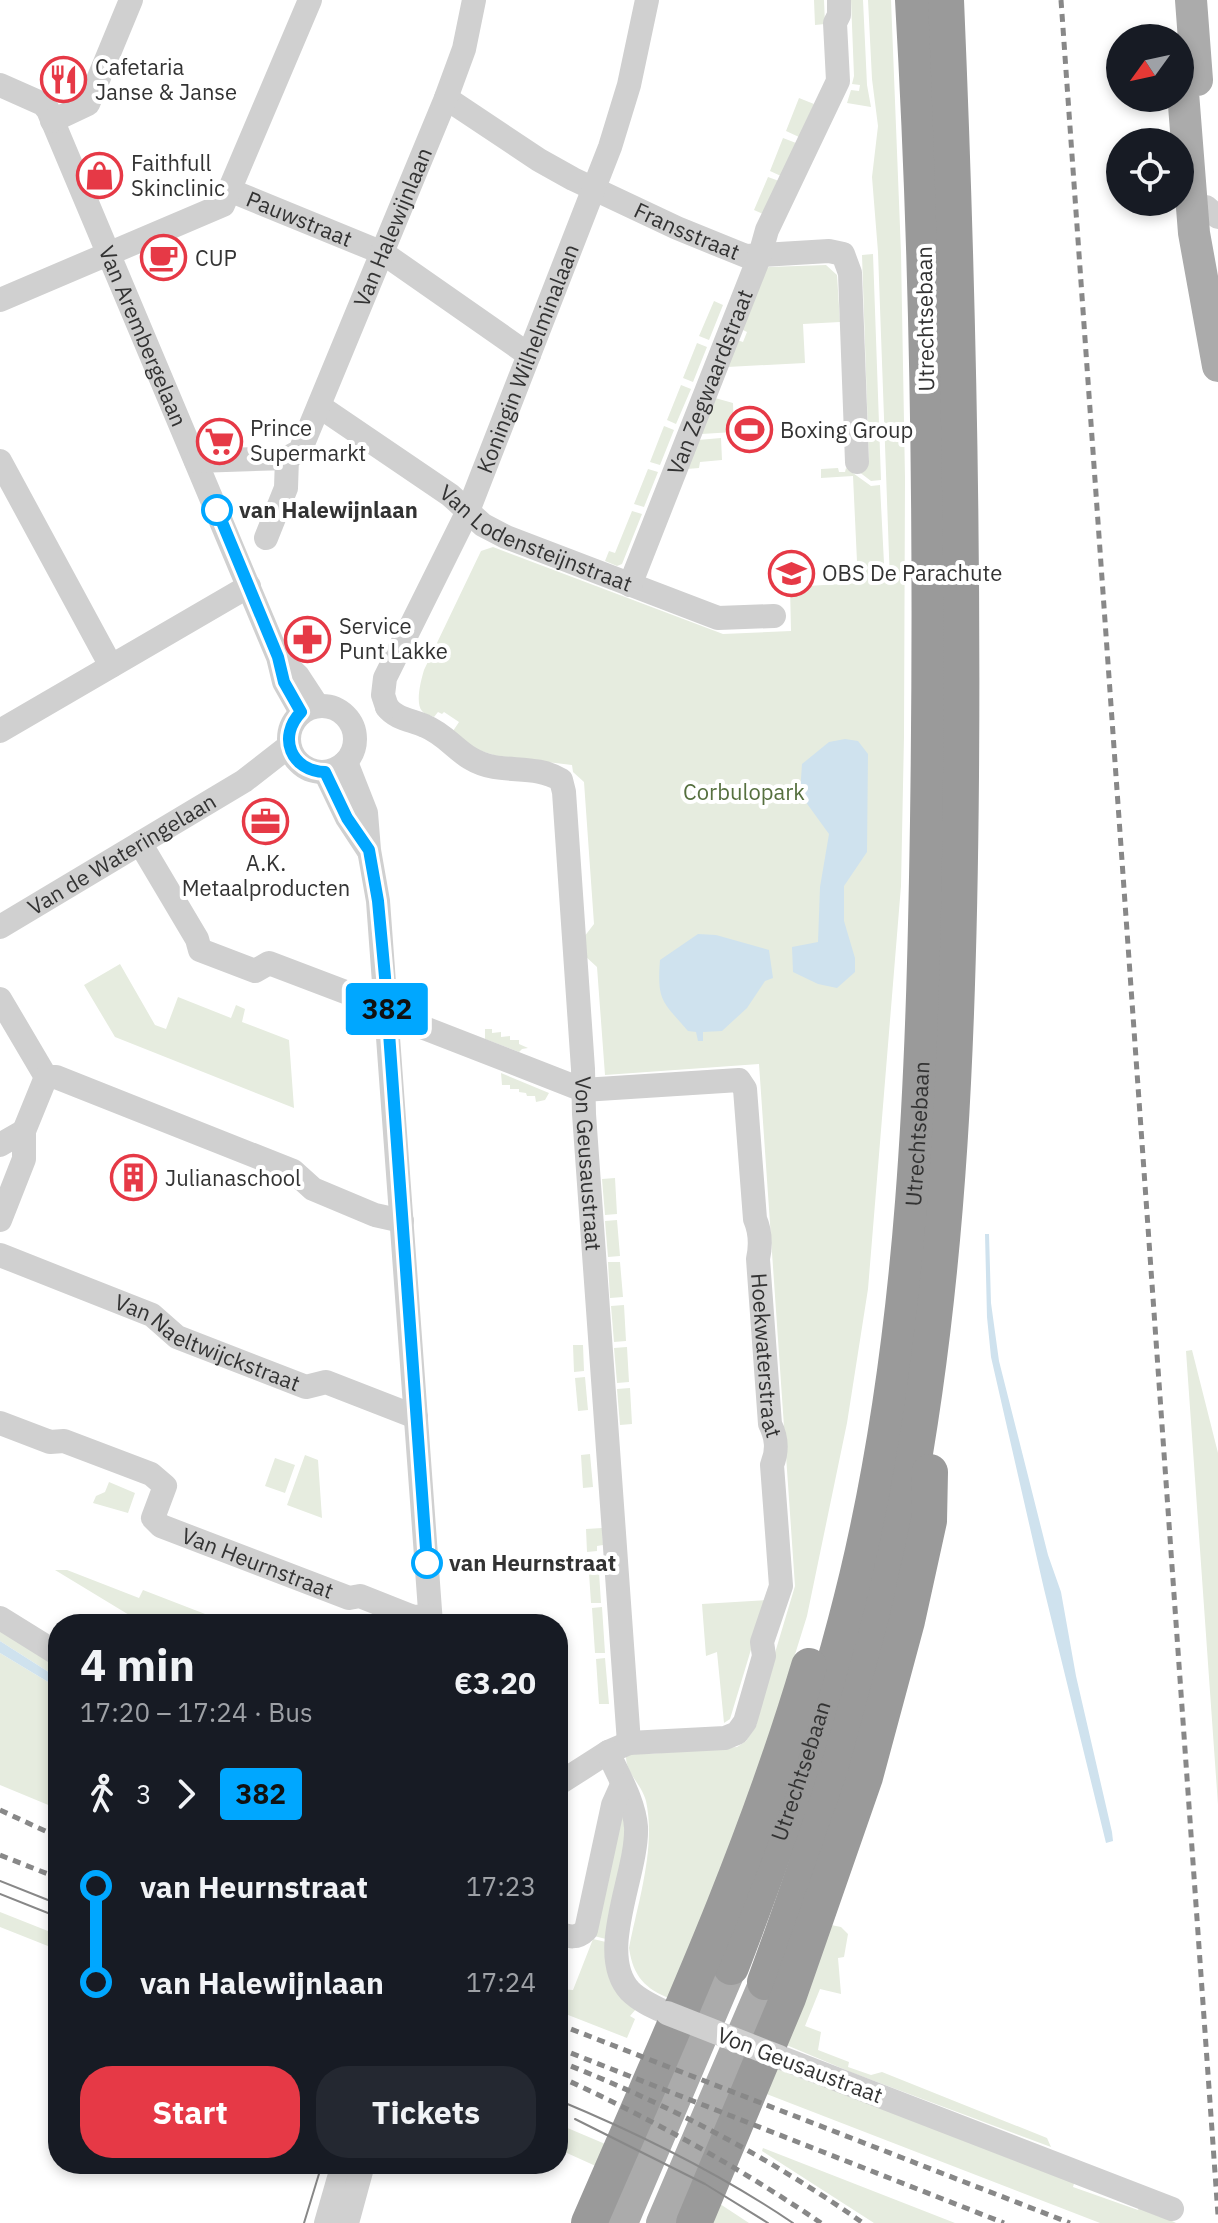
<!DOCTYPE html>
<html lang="en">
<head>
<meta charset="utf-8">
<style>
	:root { --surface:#171b24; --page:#242831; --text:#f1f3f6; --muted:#9ea1a6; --accent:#e63946 }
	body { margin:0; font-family:"IBM Plex Sans",sans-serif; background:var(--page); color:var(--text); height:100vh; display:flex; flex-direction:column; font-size:30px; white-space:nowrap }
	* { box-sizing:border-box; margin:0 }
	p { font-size:26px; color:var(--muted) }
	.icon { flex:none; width:44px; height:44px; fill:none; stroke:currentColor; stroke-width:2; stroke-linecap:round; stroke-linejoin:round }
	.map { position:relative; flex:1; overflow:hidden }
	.drawer { position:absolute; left:48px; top:1614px; width:520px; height:560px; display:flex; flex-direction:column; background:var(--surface); border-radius:32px; box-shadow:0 4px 12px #0003 }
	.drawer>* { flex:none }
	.badge { padding:0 16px; border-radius:6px; font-size:28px; line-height:52px }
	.needle { width:52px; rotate:237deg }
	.tools { position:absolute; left:1106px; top:24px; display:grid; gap:16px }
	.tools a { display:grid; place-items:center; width:88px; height:88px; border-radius:50%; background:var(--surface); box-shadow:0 4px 12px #0003; font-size:40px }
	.map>.badge { position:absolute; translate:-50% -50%; box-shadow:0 0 0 4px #fff }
	.legs { display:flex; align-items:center; gap:12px; height:88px; padding:0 32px; font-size:26px }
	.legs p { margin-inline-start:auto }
	.headline { display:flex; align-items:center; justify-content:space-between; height:136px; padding:0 32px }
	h1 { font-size:44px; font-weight:700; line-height:60px }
	.primary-button { display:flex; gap:16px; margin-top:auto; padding:16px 32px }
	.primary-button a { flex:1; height:92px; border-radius:32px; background:var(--accent); color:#fff; font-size:32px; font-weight:700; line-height:92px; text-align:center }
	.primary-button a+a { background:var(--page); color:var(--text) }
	ul { padding:0 32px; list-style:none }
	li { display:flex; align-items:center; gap:28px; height:96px; font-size:30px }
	li i { display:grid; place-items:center; width:12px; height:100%; margin:0 10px; background:currentColor }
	li i::after { content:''; width:20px; height:20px; margin:-10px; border:6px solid; border-radius:50%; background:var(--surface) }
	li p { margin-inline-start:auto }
	li:first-child i { background:linear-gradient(#0000 50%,currentColor 0) }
	li:last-child i { background:linear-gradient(currentColor 50%,#0000 0) }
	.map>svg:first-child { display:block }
	.green { fill:#e6ecdf }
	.water { fill:#cfe2ee }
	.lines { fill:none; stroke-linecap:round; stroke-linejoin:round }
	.minor { stroke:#d0d0d0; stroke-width:24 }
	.major { stroke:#ababab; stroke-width:32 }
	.highway { stroke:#9a9a9a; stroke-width:36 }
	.tram { stroke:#888; stroke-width:2 }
	.rail { stroke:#888; stroke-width:5; stroke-dasharray:8 6; stroke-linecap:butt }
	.minor-bridge { stroke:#d0d0d0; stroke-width:24 }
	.line-1-casing { stroke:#fff; stroke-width:18 }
	.line-1 { stroke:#00a7ff; stroke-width:12 }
	.stop-1-dot { fill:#fff; stroke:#00a7ff; stroke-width:4 }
	.labels { text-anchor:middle; stroke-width:8; stroke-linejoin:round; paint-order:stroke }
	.poi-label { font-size:22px; fill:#333; stroke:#fff; text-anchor:start }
	.street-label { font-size:22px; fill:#333; stroke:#fff }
	.stop-label { font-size:22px; font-weight:bold; fill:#333; stroke:#fff; text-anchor:start }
	.park-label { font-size:22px; fill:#56703f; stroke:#fff }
</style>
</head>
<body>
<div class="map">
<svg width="1218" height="2223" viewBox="0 0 1218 2223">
	<rect width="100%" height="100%" fill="#fff"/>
	<!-- green -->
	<path class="green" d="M814,0h10l1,24 -10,1z
		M851,0h12l4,85 4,22 -24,-4 4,-13 8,1 1,-6 -8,-1 2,-8z
		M868,0h23l10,253 4,225 -1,258 -3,150 -33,403 -21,134 -40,193 -44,141 -92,242c-26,-10 -38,-23 -42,-51 9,-46 27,-100 17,-147 -4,-16 -20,-28 -20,-44l5,-4 17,-1 1,2 88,-7 9,-6 11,-17 -3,-1 41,-137 -36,-522 -154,11 -8,-108 -12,-11 -1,-19 10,-13 -10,-142 -11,-10 -1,-7 -75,-9 -22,-7 -22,-18 6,-9 -15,-10 -2,2 -4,-2 -4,5c-3,-1 -10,-3 -12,-6 -7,-8 -1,-31 2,-41l57,-119 12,-4 230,87 68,-3 -1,-44 68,-4 -5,-107 -32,2v-9l17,-1 1,4h6l1,-4 25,18 9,-1 5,98h5l-12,-331 -6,-75 6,-51 -6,-47z
		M799,98l15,6 -15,33 -13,-6z
		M783,138l13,5 -15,33 -11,-5z
		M768,177l11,4 -16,33 -9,-4z
		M873,254l8,226 -10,1 -21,-16 19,-2 -7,-208z
		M826,265l11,10 3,47 -37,2 2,39 -78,4 10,-27 6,2 4,-10 -6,-3 24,-60 4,-2z
		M714,301l9,4 -14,35 -10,-4z
		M697,343l10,4 -14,35 -10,-4z
		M681,385l10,4 -15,35 -9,-4z
		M715,398l18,5 1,29 -33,2z
		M664,426l10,4 -14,35 -10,-3z
		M721,438l1,22 -22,2 -1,6 -12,1 11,-29z
		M648,469l10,3 -14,35 -10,-3z
		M632,511l10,3 -20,50 -5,2 -12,-5 4,-10 6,2z
		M120,964l35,61 11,4 12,-32 53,21 5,-13 9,4 -3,13 47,18 5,68 -179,-71 -31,-52z
		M485,1029h7v4l9,-1v5l9,-1v4h9v4l9,4 -6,1 -3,3 -34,-13z
		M501,1073l48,20 -4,7 -9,2 -1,-6h-8l-1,-3 -7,-1v-3h-9v-4h-8z
		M615,1178l2,36 -12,1 -3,-36z
		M617,1220l3,36 -12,1 -3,-36z
		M608,1262h12l3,35 -13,1z
		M624,1305l2,36 -12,1 -3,-36z
		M573,1345h10l1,26 -10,1z
		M627,1347l2,35 -12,1 -3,-35z
		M1192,1350l26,103v352l-32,-454z
		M585,1377l3,33 -10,1 -3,-33z
		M630,1388l2,36 -12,1 -3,-36z
		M590,1454l3,33 -10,1 -2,-33z
		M305,1455l13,5 4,58 -35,-13z
		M275,1458l20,7 -10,28 -20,-7z
		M109,1482l26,11 -7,20 -35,-10 3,-7 9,-4z
		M602,1528l1,17 -6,1v5l-10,1 -1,-23z
		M598,1557l3,46h-10l-3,-45z
		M55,1570h12l72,28 4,-8 88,34h-70l1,-3 -8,-3 -3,6h-7z
		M766,1600l-36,119 -6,4 -7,-71 -11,4 -4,-52z
		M602,1607l3,46h-10l-3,-45z
		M0,1624l58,40v14l-58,-37z
		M0,1653l58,35v121l-58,-24z
		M605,1658l4,46h-10l-3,-45z
		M623,1812l2,26 -19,101 -12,-3z
		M0,1912l58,23v15l-58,-23z
		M831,1925l10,2 7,7 -4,23 -6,1 3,36 -21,-5 -15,37 16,6 -3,18 31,12 -1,5 23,8 11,-3 165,66 4,9 -198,-74 -69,-29z
		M593,1939l13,3 30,67 -6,7 5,3 -8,19 -69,-27v-22l15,1z
		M775,2065l300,115 -2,7 65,23 2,-5 36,18h-76l-336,-130z
		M558,2124l52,22 -1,26 -51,-23z
		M763,2148l192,75h-81l-112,-72z
		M717,2202l32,21h-41z"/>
	<!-- water -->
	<path class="water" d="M845,739l13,2 10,13 -1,98 -23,34v35l11,37v14l-18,16 -19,-4 -25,-12 -1,-25 26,-5 2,-55 9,-53 -29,-40 2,-30 27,-22z
		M698,934l18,1 53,15 4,28 -8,3 -18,27 -25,23 -19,1v9h-5l-2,-9 -8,-1c-26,-30 -31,-30 -28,-71z
		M985,1234h4l2,69 8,58 49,194 13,37 15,84 36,156 1,9 -7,2 -62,-254 -53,-232 -4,-40z
		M0,1641l58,37v10l-58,-35z"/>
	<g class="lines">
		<!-- minor -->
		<g class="minor">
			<path id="s1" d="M0,85l43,19 5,6 230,547 6,25 17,30"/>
			<path id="s2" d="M446,98l93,62 34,19 104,49 69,28 83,-5 14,3 7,19 7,189"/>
			<path d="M52,121l36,-17 43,-104"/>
			<path id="s3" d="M229,190l154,63 146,102"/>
			<path d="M1206,207l12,10"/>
			<path d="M0,300l223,-95 87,-205"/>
			<path id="s4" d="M319,406l131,89 33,30 23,12 212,81 56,-2"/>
			<path d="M0,461l111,205"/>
			<path id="s5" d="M196,461l91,-3 13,-7 146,-353 18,-49 10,-49"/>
			<path d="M266,538l20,-50 1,-30"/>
			<path id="s6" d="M630,585l130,-330 7,-25 71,-149 -3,-58 4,-8v-15"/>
			<path d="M280,659l18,17 19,29"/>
			<circle cx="322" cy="739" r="33"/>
			<path id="s7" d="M387,707c9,12 25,13 38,19 27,11 35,35 69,41 23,4 46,0 67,13l3,12 19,277 1,45 45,629"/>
			<path id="s8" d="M387,707l-4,-12 2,-17 83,-167 142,-364 19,-62 18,-85"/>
			<path d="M0,731l249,-145"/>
			<path d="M346,762l20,51 3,37 9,51 53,723"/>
			<path d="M325,772l22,46 21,32"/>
			<path id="s9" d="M140,843l57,96 3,11 55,21 14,-8 100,38 45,23 169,66 156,-10 6,9 10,130c6,14 6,26 3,40l12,165c7,14 8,26 2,41l9,121 -19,56 2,14 -19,66 -8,11 -12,5 -96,5 -21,9 -50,32"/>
			<path id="s10" d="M0,927l244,-146 45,-35"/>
			<path d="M0,999l46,78h10l237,94 20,18 62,26 27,6"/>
			<path d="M0,1145l24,-14"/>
			<path d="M0,1220l24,-61v-28l22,-54"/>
			<path id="s11" d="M0,1255l152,60 25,22 129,50 20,-5 90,35"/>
			<path id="s12" d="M0,1423l50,19 14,-1 87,33 14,12 -12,32 8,8 188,72 11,-2 53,21 17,-1"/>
			<path d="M0,1618l58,36"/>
			<path d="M608,1752c10,23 26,49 28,75 2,47 -41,126 -6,164 10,10 24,16 37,22"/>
			<path d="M558,1933c11,4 19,6 28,-3l27,-125 9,-20"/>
			<path d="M779,2057l393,152"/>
			<path d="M326,2223l17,-59"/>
			<path d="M347,2223l16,-59"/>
		</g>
		<!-- major -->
		<path class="major" d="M1191,0l6,80
			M1180,54l14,179 24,133
			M622,2223l109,-256
			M662,2223l103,-241"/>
		<!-- highway -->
		<g class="highway">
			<path id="s13" d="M731,1967c49,-128 94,-257 126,-390 59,-247 67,-504 71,-756 4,-274 1,-548 -15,-821"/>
			<path d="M765,1982c57,-156 108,-310 140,-473 46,-241 54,-489 56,-733 2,-259 -4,-517 -15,-776"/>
			<path d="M589,2223c79,-183 163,-365 220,-557"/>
			<path d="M694,2223l94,-225 77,-221 42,-156 22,-100 1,-49"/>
		</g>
		<!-- tram -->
		<path class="tram" d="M0,1881l58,23
			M0,1894l58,23
			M558,2100c82,34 161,73 235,123
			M575,2119l130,65 63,39
			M304,2223l18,-59"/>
		<!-- rail -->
		<path class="rail" d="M1061,0l157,2215
			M0,1810l58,27
			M0,1855l58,23
			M558,2024l512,199
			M558,2048l446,175
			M558,2061c108,42 211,96 305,162
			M558,2076c92,42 179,90 263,147"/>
		<!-- minor-bridge -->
		<path class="minor-bridge" d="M667,2013l112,44"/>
	</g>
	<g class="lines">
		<defs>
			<path id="line-1" d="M217,510l61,147 6,25 17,30c-24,25 -10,59 24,60l22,46 22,32 9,51 7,76 42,586"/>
		</defs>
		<!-- line-1 casing -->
		<use href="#line-1" class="line-1-casing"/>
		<!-- line-1 -->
		<use href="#line-1" class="line-1"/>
	</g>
	<!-- icons -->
	<defs>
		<symbol id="restaurant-ring" viewBox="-11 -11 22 22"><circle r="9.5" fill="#fff" stroke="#e63946" stroke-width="1.5"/><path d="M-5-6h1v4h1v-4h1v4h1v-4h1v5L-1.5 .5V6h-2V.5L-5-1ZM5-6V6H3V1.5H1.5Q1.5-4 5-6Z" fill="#e63946"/></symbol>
		<symbol id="shop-ring" viewBox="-11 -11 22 22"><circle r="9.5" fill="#fff" stroke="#e63946" stroke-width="1.5"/><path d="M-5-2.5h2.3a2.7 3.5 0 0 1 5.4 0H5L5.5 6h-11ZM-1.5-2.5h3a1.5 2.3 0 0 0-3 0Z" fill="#e63946"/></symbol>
		<symbol id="cafe-ring" viewBox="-11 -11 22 22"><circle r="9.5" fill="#fff" stroke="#e63946" stroke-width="1.5"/><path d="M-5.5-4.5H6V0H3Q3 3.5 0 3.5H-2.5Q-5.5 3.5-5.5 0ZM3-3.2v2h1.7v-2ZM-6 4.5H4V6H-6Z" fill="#e63946"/></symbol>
		<symbol id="stadium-ring" viewBox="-11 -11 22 22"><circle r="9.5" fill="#fff" stroke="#e63946" stroke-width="1.5"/><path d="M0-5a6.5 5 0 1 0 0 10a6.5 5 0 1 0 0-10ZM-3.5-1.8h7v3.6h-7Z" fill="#e63946"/></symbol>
		<symbol id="supermarket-ring" viewBox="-11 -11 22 22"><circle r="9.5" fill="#fff" stroke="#e63946" stroke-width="1.5"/><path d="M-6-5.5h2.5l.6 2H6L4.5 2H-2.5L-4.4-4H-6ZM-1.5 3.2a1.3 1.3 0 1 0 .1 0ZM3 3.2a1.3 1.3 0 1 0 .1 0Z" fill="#e63946"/></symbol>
		<symbol id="school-ring" viewBox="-11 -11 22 22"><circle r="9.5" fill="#fff" stroke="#e63946" stroke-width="1.5"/><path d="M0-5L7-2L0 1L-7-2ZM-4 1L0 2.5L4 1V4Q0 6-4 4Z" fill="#e63946"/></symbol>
		<symbol id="pharmacy-ring" viewBox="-11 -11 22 22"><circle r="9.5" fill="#fff" stroke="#e63946" stroke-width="1.5"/><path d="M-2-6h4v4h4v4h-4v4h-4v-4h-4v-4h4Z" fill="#e63946"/></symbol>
		<symbol id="office-ring" viewBox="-11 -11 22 22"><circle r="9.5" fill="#fff" stroke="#e63946" stroke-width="1.5"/><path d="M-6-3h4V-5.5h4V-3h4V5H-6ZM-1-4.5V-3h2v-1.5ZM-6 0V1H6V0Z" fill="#e63946"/></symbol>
		<symbol id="building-ring" viewBox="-11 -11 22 22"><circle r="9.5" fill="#fff" stroke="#e63946" stroke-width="1.5"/><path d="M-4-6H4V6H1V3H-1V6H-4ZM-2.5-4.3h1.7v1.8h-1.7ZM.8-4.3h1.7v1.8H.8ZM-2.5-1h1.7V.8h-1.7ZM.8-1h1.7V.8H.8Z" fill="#e63946"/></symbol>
	</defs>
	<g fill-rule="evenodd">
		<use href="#restaurant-ring" x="38" y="54" width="51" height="51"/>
		<use href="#shop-ring" x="74" y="150" width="51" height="51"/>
		<use href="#cafe-ring" x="138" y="232" width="51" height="51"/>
		<use href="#stadium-ring" x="724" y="404" width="51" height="51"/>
		<use href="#supermarket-ring" x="194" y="416" width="51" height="51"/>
		<use href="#school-ring" x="766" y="548" width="51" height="51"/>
		<use href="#pharmacy-ring" x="282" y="614" width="51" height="51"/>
		<use href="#office-ring" x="240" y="796" width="51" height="51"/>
		<use href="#building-ring" x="108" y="1152" width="51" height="51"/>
	</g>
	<!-- markers -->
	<g class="stop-1-dot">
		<circle cx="217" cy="510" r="14"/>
		<circle cx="427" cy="1563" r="14"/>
	</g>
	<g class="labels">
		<!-- poi labels -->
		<g class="poi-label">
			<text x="95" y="75">Cafetaria<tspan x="95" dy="25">Janse &amp; Janse</tspan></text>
			<text x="131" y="171">Faithfull<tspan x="131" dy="25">Skinclinic</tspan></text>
			<text x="195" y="266">CUP</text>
			<text x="250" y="436">Prince<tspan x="250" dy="25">Supermarkt</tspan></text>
			<text x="780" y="438">Boxing Group</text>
			<text x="822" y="581">OBS De Parachute</text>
			<text x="339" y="634">Service<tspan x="339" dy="25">Punt Lakke</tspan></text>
			<text x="266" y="871" text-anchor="middle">A.K.<tspan x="266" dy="25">Metaalproducten</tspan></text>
			<text x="165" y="1186">Julianaschool</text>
		</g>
		<!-- street labels -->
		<g class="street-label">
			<text dy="8" stroke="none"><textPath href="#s3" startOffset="76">Pauwstraat</textPath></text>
			<text dy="8" stroke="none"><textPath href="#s5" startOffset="348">Van Halewijnlaan</textPath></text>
			<text dy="8" stroke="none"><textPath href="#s2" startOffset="276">Fransstraat</textPath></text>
			<text transform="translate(925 319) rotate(-91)" y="8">Utrechtsebaan</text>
			<text dy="8" stroke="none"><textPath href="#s1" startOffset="300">Van Arembergelaan</textPath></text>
			<text dy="8" stroke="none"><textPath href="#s8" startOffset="380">Koningin Wilhelminalaan</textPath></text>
			<text dy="8" stroke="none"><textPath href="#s6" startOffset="218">Van Zegwaardstraat</textPath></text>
			<text dy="8" stroke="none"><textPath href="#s4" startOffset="256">Van Lodensteijnstraat</textPath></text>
			<text dy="8" stroke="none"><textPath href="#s10" startOffset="142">Van de Wateringelaan</textPath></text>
			<text dy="8" stroke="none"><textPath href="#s13" startOffset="858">Utrechtsebaan</textPath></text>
			<text dy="8" stroke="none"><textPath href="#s7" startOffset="578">Von Geusaustraat</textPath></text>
			<text dy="8" stroke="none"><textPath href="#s11" startOffset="226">Van Naeltwijckstraat</textPath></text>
			<text dy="8" stroke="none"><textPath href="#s9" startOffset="972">Hoekwaterstraat</textPath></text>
			<text dy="8" stroke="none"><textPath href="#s12" startOffset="328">Van Heurnstraat</textPath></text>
			<text dy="8" stroke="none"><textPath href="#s13" startOffset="208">Utrechtsebaan</textPath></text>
			<text transform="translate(800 2065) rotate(21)" y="8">Von Geusaustraat</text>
		</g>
		<!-- stop labels -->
		<g class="stop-label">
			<text x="239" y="518">van Halewijnlaan</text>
			<text x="449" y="1571">van Heurnstraat</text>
		</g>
		<!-- park labels -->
		<g class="park-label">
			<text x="744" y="800">Corbulopark</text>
		</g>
	</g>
</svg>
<div class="tools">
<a><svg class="needle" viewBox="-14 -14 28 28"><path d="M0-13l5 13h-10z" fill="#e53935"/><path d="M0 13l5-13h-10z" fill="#9ea1a6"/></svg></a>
<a><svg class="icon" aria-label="locate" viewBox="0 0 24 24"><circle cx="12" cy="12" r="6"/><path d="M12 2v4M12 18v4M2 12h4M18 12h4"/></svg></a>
</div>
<b class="badge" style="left:387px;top:1009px;background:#00a7ff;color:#111">382</b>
<section class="drawer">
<div class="headline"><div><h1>4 min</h1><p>17:20 – 17:24 · Bus</p></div><b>€3.20</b></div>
<div class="legs"><svg class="icon" aria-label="walk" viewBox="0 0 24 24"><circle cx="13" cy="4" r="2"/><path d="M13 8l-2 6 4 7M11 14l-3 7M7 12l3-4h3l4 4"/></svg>3<svg class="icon" aria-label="forward" viewBox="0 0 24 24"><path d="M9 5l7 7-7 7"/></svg><b class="badge" style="background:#00a7ff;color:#111">382</b></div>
<ul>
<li><i style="color:#00a7ff"></i><b>van Heurnstraat</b><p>17:23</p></li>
<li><i style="color:#00a7ff"></i><b>van Halewijnlaan</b><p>17:24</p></li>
</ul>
<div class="primary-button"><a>Start</a><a>Tickets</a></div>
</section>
</div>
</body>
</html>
